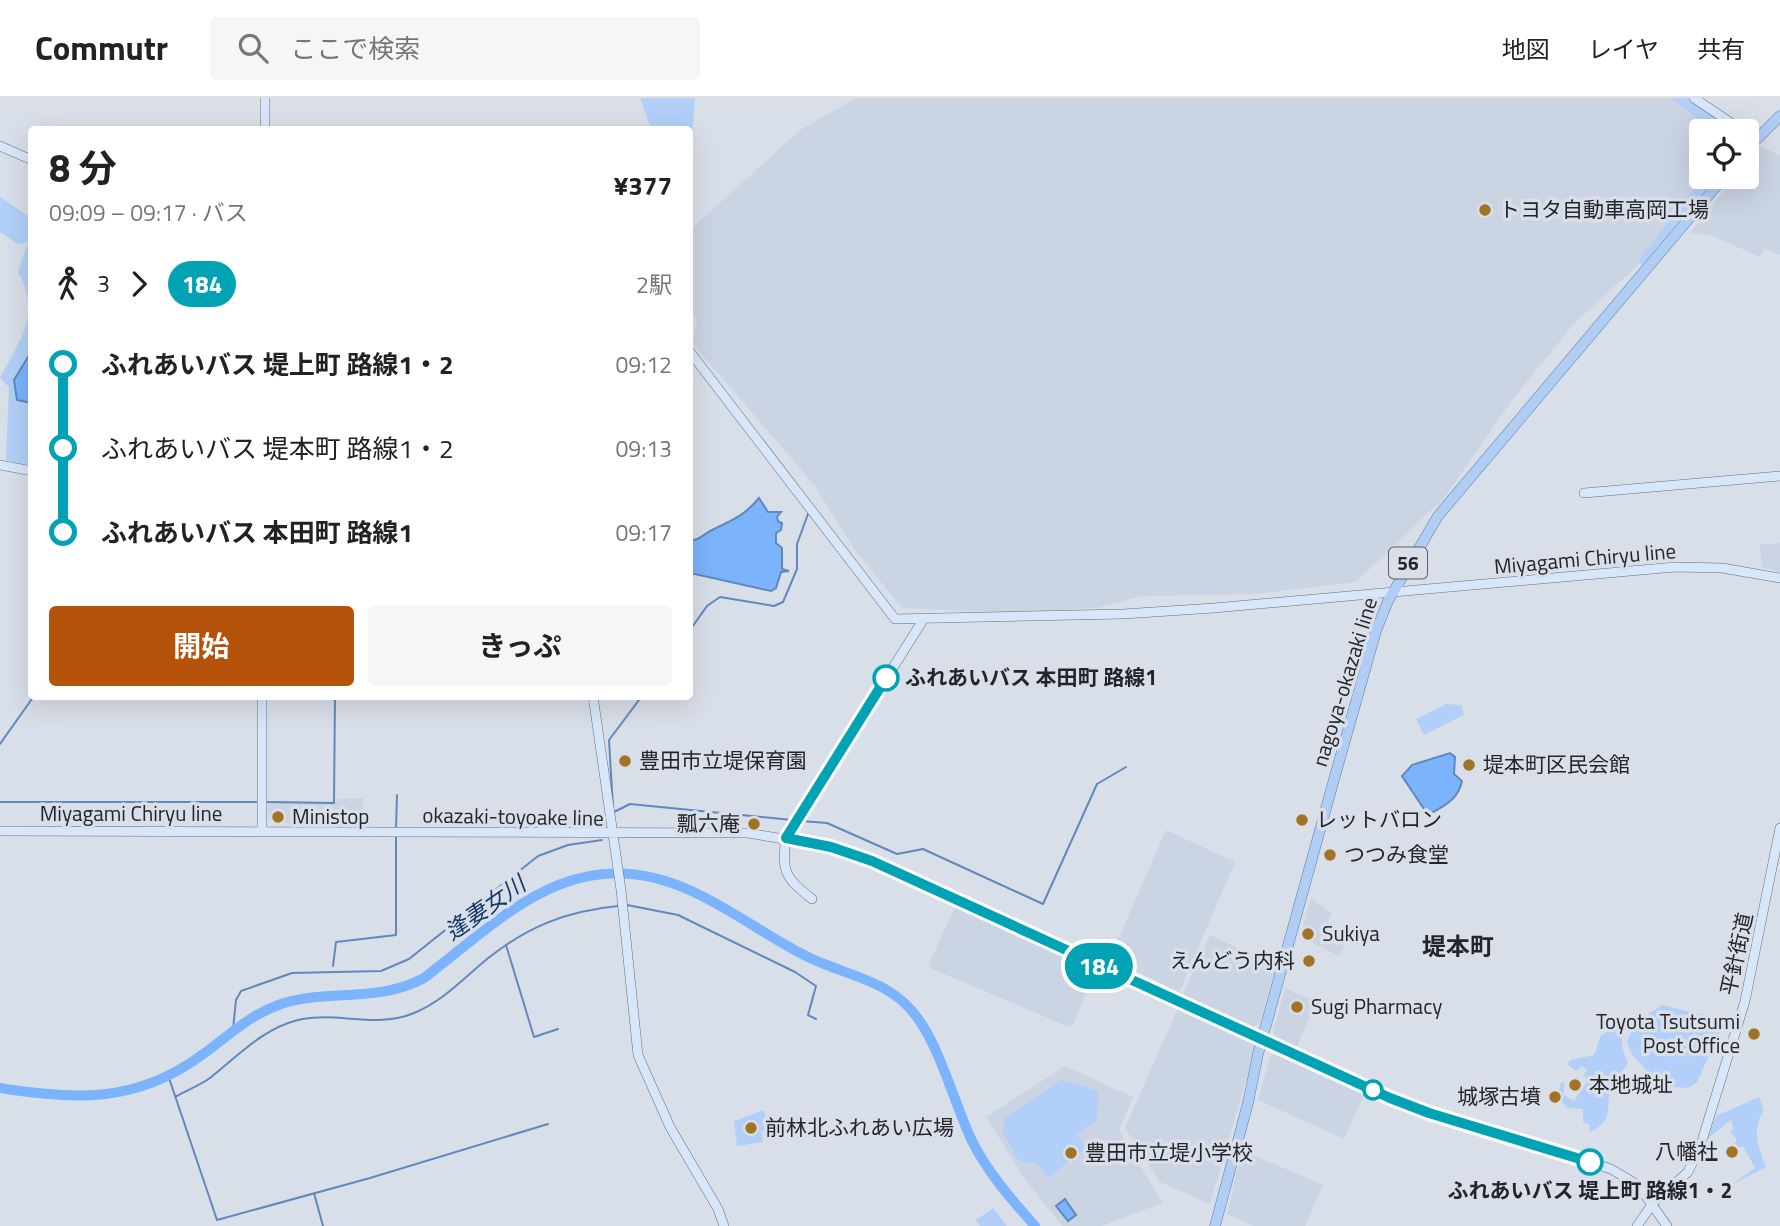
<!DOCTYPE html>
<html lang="ja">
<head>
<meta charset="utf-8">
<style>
	:root { --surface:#fff; --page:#f6f6f6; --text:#222; --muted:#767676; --line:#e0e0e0; --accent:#b45309 }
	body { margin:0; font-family:"Titillium Web","Noto Sans JP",sans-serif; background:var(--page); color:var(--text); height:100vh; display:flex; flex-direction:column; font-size:26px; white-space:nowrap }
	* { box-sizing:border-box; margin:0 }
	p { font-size:23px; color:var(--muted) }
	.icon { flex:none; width:38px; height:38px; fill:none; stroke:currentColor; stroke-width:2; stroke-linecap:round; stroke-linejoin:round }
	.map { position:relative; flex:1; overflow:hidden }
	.panel { position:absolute; left:28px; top:28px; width:665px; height:574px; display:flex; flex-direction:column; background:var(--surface); border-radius:7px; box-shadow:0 7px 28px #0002 }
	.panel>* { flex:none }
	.badge { padding:0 14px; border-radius:23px; font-size:24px; line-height:46px }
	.controls { position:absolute; left:1689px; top:21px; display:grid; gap:14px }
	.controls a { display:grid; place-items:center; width:70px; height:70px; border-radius:7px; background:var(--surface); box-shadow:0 7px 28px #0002; font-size:35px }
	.map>.badge { position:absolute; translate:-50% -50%; box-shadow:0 0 0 4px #fff }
	.legs { display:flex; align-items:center; gap:10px; height:77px; padding:0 21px; font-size:23px }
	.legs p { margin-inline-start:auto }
	.summary { display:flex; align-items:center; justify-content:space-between; height:119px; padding:0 21px }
	h1 { font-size:38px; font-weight:700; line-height:52px }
	.button { display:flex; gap:14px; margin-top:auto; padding:14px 21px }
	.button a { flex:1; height:80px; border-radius:7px; background:var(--accent); color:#fff; font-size:28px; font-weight:700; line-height:80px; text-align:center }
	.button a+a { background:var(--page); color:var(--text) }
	ul { padding:0 21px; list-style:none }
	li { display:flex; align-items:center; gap:24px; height:84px; font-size:26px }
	li i { display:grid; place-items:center; width:10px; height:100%; margin:0 9px; background:currentColor }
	li i::after { content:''; width:18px; height:18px; margin:-9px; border:5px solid; border-radius:50%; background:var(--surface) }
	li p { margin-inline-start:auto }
	li:first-child i { background:linear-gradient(#0000 50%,currentColor 0) }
	li:last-child i { background:linear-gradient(currentColor 50%,#0000 0) }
	header { display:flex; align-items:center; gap:42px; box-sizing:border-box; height:98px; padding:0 35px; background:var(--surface); border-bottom:2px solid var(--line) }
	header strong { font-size:33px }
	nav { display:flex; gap:38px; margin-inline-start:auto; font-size:24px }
	.search { width:490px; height:63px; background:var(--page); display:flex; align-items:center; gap:18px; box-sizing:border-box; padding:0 24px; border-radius:7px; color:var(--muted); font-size:26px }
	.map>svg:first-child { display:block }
	.built { fill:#cbd4e3 }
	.green { fill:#b1cff8 }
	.water { fill:#7bb3fd; stroke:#6188bd; stroke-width:2 }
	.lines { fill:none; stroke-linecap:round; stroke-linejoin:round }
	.stream { stroke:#6188bd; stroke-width:2 }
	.river { stroke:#7bb3fd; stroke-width:10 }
	.secondary-casing { stroke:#686d75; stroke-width:10 }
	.primary-casing { stroke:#5d7da7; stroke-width:11 }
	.secondary { stroke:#d8e6f9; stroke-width:9 }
	.primary { stroke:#b0cdf4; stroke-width:10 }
	.line-1-casing { stroke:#fff; stroke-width:16 }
	.line-1 { stroke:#00a3b4; stroke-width:10 }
	.poi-dot { fill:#a17325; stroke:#d9dfe8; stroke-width:2.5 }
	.stop-1-dot { fill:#fff; stroke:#00a3b4; stroke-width:3.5 }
	.labels { text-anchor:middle; stroke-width:7; stroke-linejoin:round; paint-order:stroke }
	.shield { fill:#d9dfe8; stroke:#5a5d62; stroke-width:2 }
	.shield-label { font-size:19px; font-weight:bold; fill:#232528 }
	.poi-label { font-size:21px; fill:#232528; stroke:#d9dfe8; text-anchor:start }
	.street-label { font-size:21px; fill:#232528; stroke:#d9dfe8 }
	.stop-label { font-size:21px; font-weight:bold; fill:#232528; stroke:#d9dfe8; text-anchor:start }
	.water-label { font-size:23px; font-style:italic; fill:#143967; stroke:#d9dfe8 }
	.quarter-label { font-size:24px; font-weight:bold; fill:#232528; stroke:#d9dfe8 }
</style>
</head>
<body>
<header>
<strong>Commutr</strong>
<div class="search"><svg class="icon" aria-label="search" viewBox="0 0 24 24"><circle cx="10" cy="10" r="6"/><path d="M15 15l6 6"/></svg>ここで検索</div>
<nav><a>地図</a><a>レイヤ</a><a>共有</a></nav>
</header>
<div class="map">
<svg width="1780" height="1128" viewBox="0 0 1780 1128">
	<rect width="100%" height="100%" fill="#d9dfe8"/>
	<!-- built -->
	<path class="built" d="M856,0h817l39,33h-11v46h6l-63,82 -71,66 -61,75 -68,98 -88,84 -101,12 -113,2 -45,12 -84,5 -111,-5 -47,-58 -40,-64 -122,-142 4,-25 -7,-7v-82l110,-100z
		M1761,48l19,10v99l-16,-7 -4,9 -47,-21 -23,-3 45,-56h11l1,-14z
		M1780,445v29l-18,-5 -2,-22z
		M363,700l1,25h-90l-6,-5v-17l68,1 1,-3z
		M1166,732l69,32 -56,130 -69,-34z
		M1311,800l21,15 -4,8 16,25 -5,10 -39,-19z
		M956,807l140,63 -23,58 -4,1 -139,-59 -2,-2z
		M1210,837l66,31 -16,57 -9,5 -69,-32z
		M1285,890l31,14 -20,47 -17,-8 -6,-9z
		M1179,908l71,32 5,11 -45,155 -50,-22 -35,-54z
		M1275,955l90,40 -21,46 -86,-39 12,-43z
		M1065,968l68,31 -14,34 44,72 -62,23h-39l-40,-51 -36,-58z
		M1242,1052l81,35 -18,41h-51l-27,-12z"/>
	<!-- green -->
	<path class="green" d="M640,0h55l-3,37 -2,2v-7l-39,-1z
		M1672,0h16l50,33h-33l-7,-12z
		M1703,79h13l-74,88 -4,-4z
		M0,99l31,21v16l-5,9 -8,1 -18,-12z
		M31,146v221l-25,-5 3,-73 -9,-9c20,-38 42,-64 18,-106l9,-27z
		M1446,606l15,1 3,10 -40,20 -8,-16z
		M1662,907l63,15 -28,62 -9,6 -26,-2 -29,-30 -6,-13 7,-19z
		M1622,926v23l6,17c-5,6 -11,13 -15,19 -11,21 6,37 -24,49l1,-7 -7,-3v-13l-16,-1c-7,-8 -9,-14 -7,-24l5,-3 -2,14 11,6 14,-20 -4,-6 3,-5 -5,-4 -6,5 -9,-7 4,-4 23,-5 7,-20z
		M1061,982l37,11 -1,29 -20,14 8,14 -37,30 -12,-15 -17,-2 -16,-27 2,-16z
		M1759,999l5,13c-13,21 -6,35 2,57l-35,18 24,-17 -12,-22 -12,4 6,-10 -7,-9 4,-2 -3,-9 -23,18 8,-22z
		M764,1012l3,20 -6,1 2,11 -26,4 -3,-25z
		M993,1110l14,18h-27l-4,-6z"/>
	<!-- water -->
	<path class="water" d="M31,254v51l-14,-3 -3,-20z
		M759,400l9,14h13l-4,5 1,4 4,2 -1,7 -5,3v10l6,5v21l7,2 -8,1 -5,16 -5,3 -81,-18v-33c10,1 14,-7 24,-11 19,-9 31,-14 45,-31z
		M1450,655l5,4 -1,17 8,7c-4,19 -18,25 -34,34l-26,-39 10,-11z
		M1065,1101l11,16 -8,6 -12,-15z"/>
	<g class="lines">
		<!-- stream -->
		<path class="stream" d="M690,532l17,-24 13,-9 54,9 9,-4 14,-33v-25l11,-30
			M0,646l34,-48
			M0,704h258
			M267,704l67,1 1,-107
			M613,709l-4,-67 33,-44
			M614,714l16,-8 162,16
			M801,723l26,2 70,31 26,-5 120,55 54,-120 29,-17
			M396,731l1,-34
			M627,807l51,10 117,57 21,14 -8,29 8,4
			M506,847l28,92 24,-8
			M333,868l3,-24 60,-7v-100
			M233,931l3,-29 5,-9 51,-18 89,-2 28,-12 129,-103 30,-11 34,-5
			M168,977l49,145 153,-42 178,-54
			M177,998c11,-6 23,-11 33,-18 28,-22 52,-49 88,-58 39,-9 79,9 116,-7 29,-12 50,-35 73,-54 40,-32 79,-48 131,-53
			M314,1095l9,33"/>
		<!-- river -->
		<path class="river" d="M0,990c74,12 135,15 199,-31 29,-20 50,-43 85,-54 49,-14 93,0 140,-25 82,-63 150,-138 263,-89 40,17 76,45 115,65 41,22 89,24 117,66 22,31 36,85 53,121 16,32 40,59 63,85"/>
		<defs>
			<path id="secondary" d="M1694,0l49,33
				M265,32v-32
				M0,48l32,14
				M690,254l205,267 228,-5 91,-6 461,-41 47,1 58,10
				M0,367l32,6
				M1584,395l196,-17
				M593,598l28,194 17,165 32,72 48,82 6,17
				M0,733l748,2 83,14 41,14 518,237 39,15 182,56 27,16 29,41
				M262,734v-136
				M812,801c-26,-21 -31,-26 -26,-61l137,-218
				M1637,1128l16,-23 35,-31 13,-28 44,-143 35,-173"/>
			<path id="primary" d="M1746,52l34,-34
				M1215,1128l33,-123 10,-49 75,-271 43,-152 12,-30 50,-85 286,-339"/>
		</defs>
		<!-- secondary casing -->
		<use href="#secondary" class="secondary-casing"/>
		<!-- primary casing -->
		<use href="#primary" class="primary-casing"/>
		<!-- secondary -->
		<use href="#secondary" class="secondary"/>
		<!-- primary -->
		<use href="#primary" class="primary"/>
	</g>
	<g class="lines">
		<defs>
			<path id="line-1" d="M886,580l-100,160 45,9 41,14 518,237 39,15 161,49"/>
		</defs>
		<!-- line-1 casing -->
		<use href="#line-1" class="line-1-casing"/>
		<!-- line-1 -->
		<use href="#line-1" class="line-1"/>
	</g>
	<!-- markers -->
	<g class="poi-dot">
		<circle cx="1485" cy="112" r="7"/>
		<circle cx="625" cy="663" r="7"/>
		<circle cx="1469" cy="667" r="7"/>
		<circle cx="278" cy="719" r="7"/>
		<circle cx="1302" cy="722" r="7"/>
		<circle cx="754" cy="726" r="7"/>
		<circle cx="1330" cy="757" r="7"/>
		<circle cx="1308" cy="836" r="7"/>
		<circle cx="1309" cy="863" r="7"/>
		<circle cx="1297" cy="909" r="7"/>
		<circle cx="1754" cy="936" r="7"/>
		<circle cx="1575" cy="987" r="7"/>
		<circle cx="1555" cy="999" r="7"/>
		<circle cx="751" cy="1030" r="7"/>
		<circle cx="1732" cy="1054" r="7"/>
		<circle cx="1071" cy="1055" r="7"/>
	</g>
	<g class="stop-1-dot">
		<circle cx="886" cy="580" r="12"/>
		<circle cx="1373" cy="992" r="9"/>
		<circle cx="1590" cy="1064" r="12"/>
	</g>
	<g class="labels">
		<!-- shield labels -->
		<rect class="shield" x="1389" y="449.5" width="38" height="31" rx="5"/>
		<g class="shield-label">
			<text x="1408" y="472">56</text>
		</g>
		<!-- poi labels -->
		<g class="poi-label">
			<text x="1499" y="119">トヨタ自動車高岡工場</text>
			<text x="639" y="670">豊田市立堤保育園</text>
			<text x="1483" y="674">堤本町区民会館</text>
			<text x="292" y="726">Ministop</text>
			<text x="1316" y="729">レットバロン</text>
			<text x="740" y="733" text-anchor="end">瓢六庵</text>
			<text x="1344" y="764">つつみ食堂</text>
			<text x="1322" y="843">Sukiya</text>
			<text x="1295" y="870" text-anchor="end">えんどう内科</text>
			<text x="1311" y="916">Sugi Pharmacy</text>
			<text x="1740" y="931" text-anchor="end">Toyota Tsutsumi<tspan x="1740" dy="24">Post Office</tspan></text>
			<text x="1589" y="994">本地城址</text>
			<text x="1541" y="1006" text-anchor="end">城塚古墳</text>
			<text x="765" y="1037">前林北ふれあい広場</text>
			<text x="1718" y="1061" text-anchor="end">八幡社</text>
			<text x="1085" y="1062">豊田市立堤小学校</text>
		</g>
		<!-- street labels -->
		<g class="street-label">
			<text transform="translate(1585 461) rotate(-5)" y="7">Miyagami Chiryu line</text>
			<text transform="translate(1345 584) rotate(-73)" y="7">nagoya-okazaki line</text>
			<text x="131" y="723">Miyagami Chiryu line</text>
			<text transform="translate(513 719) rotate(1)" y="7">okazaki-toyoake line</text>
			<text transform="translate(1737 856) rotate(-78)" y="7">平針街道</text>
		</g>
		<!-- stop labels -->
		<g class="stop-label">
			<text x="905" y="587">ふれあいバス 本田町 路線1</text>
			<text x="1590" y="1100" text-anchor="middle">ふれあいバス 堤上町 路線1・2</text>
		</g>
		<!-- water labels -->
		<g class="water-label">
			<text transform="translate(485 810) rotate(-35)" y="8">逢妻女川</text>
		</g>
		<!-- quarter labels -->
		<g class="quarter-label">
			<text x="1458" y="857">堤本町</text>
		</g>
	</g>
</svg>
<div class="controls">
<a><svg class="icon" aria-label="locate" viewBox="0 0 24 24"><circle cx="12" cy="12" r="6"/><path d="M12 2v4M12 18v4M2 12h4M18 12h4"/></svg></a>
</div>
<b class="badge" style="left:1099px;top:868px;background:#00a3b4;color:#fff">184</b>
<section class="panel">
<div class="summary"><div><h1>8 分</h1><p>09:09 – 09:17 · バス</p></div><b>¥377</b></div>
<div class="legs"><svg class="icon" aria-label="walk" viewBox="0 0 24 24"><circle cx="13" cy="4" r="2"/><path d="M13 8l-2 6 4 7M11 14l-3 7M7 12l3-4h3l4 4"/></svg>3<svg class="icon" aria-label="forward" viewBox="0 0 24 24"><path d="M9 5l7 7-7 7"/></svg><b class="badge" style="background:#00a3b4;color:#fff">184</b><p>2駅</p></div>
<ul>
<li><i style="color:#00a3b4"></i><b>ふれあいバス 堤上町 路線1・2</b><p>09:12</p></li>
<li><i style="color:#00a3b4"></i><span>ふれあいバス 堤本町 路線1・2</span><p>09:13</p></li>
<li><i style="color:#00a3b4"></i><b>ふれあいバス 本田町 路線1</b><p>09:17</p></li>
</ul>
<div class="button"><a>開始</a><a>きっぷ</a></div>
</section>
</div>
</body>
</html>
